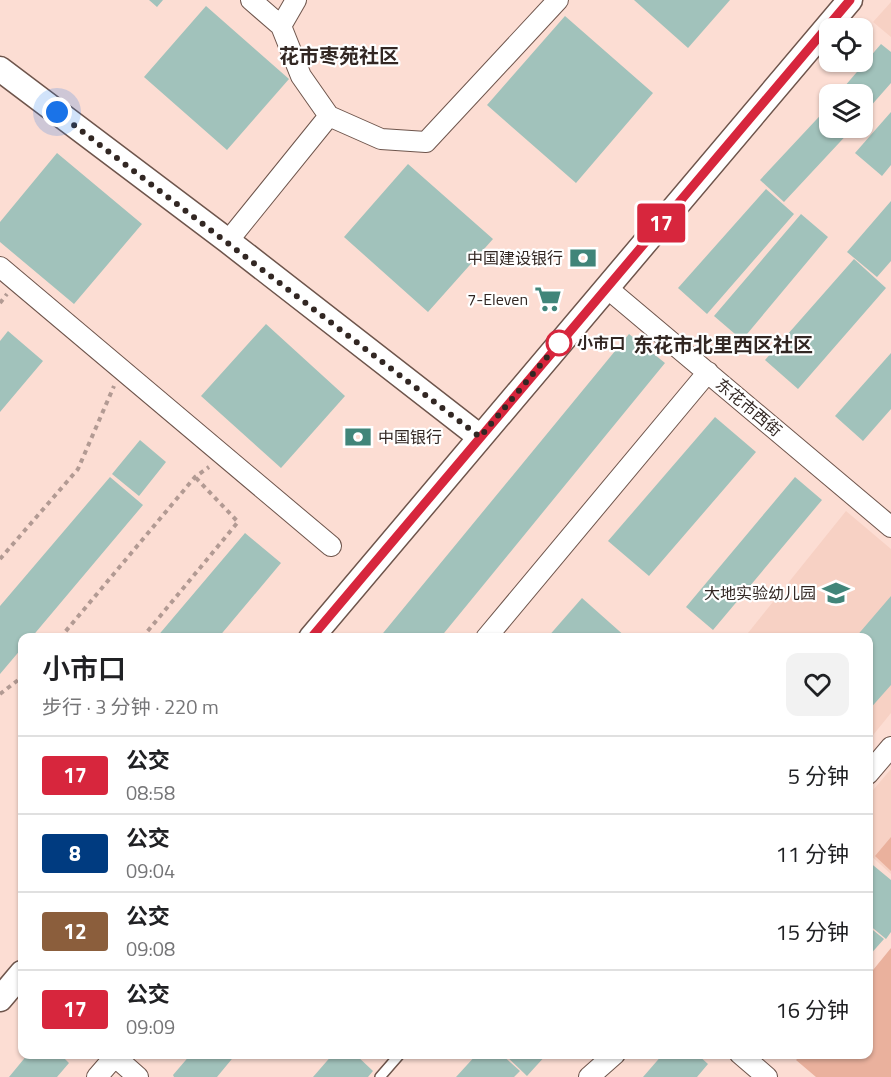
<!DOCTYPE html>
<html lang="zh">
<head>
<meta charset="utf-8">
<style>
	:root { --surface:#fff; --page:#f2f2f2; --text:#202124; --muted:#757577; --line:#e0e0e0 }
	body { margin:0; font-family:"Titillium Web","Noto Sans SC",sans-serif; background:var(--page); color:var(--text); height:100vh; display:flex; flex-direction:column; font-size:22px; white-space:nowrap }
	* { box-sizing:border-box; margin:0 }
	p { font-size:20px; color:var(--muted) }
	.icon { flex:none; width:33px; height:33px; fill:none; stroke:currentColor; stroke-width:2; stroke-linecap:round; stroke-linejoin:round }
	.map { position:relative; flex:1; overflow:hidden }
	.side { position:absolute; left:18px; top:633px; width:855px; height:426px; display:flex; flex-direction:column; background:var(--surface); border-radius:12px; box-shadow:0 2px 4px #0004 }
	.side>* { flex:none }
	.badge { padding:0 12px; border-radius:4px; font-size:21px; line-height:39px }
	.fabs { position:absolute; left:819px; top:18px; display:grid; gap:12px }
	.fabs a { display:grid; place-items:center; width:54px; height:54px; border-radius:12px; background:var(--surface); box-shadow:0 2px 4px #0004; font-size:30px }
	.you { position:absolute; width:30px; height:30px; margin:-15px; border:4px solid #fff; border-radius:50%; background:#1a73e8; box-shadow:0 0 0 9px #1a73e833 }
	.map>.badge { position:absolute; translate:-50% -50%; box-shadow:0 0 0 3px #fff }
	.round { display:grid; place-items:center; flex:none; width:63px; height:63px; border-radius:12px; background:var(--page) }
	.head { display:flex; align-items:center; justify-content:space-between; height:102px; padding:0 24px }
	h1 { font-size:28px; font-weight:600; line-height:45px }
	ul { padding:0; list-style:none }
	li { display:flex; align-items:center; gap:18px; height:78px; padding:0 24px; border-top:2px solid var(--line) }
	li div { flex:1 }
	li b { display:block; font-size:22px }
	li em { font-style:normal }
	li .badge { min-width:66px; font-weight:700; text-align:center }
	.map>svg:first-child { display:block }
	.built { fill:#f7d1c4 }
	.green { fill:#eab19d }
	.building { fill:#a1c2bb }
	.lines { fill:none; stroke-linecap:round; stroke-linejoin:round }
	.service-casing { stroke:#6e554c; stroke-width:12 }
	.minor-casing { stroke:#6e554c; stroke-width:22 }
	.tertiary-casing { stroke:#6e554c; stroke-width:27 }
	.path { stroke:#b29a93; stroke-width:4; stroke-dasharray:4.5 4.5; stroke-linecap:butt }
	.service { stroke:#fff; stroke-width:9 }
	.minor { stroke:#fff; stroke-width:20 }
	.tertiary { stroke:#fff; stroke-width:24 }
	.line-casing { stroke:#fff; stroke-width:14 }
	.line { stroke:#d7263d; stroke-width:9 }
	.walk { stroke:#322723; stroke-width:6; stroke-dasharray:0 10.8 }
	.stop-dot { fill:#fff; stroke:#d7263d; stroke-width:3 }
	.labels { text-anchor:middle; stroke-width:4.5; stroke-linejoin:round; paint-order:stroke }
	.poi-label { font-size:16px; fill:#322723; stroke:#fff; text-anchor:end }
	.stop-label { font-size:16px; font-weight:bold; fill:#322723; stroke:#fff; text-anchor:start }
	.street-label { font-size:16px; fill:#322723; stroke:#fff }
	.quarter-label { font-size:20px; font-weight:bold; fill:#322723; stroke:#fff }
</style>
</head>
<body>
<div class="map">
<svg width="891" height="1077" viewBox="0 0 891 1077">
	<rect width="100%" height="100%" fill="#fcddd3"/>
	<!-- built -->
	<path class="built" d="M891,2v35l-18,-15z
		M846,511l45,38v164l-22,27 -1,-102h-124z
		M891,769v105l-22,-20 -1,-58z"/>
	<!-- green -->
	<path class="green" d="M891,837v34l-16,-15z
		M891,948v129h-75l-20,-17 5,-5 67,-1 1,-79z"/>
	<!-- building -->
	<path class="building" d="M149,0h14l-6,7z
		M634,0h96l-42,48z
		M206,6l83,73 -62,71 -83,-73z
		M565,16l88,77 -77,90 -89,-78z
		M881,44l10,8v31l-29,33v-22h-24z
		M830,105v23h23l-69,74 -24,-22z
		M891,112v53l-9,11 -27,-23z
		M57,153l85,71 -68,80 -74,-62v-20z
		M408,164l85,75 -65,73 -84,-75z
		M766,189l28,25 -87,100 -29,-26z
		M891,201v60l-14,16 -30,-25z
		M801,214l27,23 -86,103 -28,-24z
		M854,259l32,29 -88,101 -33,-29z
		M266,324l79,72 -64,72 -80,-72z
		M8,331l35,30 -43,51v-71z
		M629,334l36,29 -225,275h-61z
		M891,353v56l-28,32 -28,-25z
		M715,417l41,35 -107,124 -41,-35z
		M140,440l26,22 -27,34 -27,-22z
		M110,477l33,28 -112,133h-9v10l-22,26v-68z
		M795,477l27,23 -109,130 -27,-23z
		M245,533l36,30 -63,75h-62z
		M891,596v89l-23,26v-73h-13z
		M582,598l45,40h-80z
		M868,861l23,19v52l-5,7 -18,-15z
		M868,926l16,13 -16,18z
		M28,1054h32l9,9 -12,14h-48z
		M191,1054h45l-19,23h-43l-1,-2z
		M333,1054h22l18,17 -5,6h-55z
		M477,1054h24l19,17 -6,6h-58z
		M504,1054h43l-20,22z
		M663,1054h34l11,10 -11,13h-54z"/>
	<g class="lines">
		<defs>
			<path id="service" d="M380,1077l20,-23"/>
			<path id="minor" d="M251,0l30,26
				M296,0l-15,26 20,50 28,40 52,23 45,3 132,-142
				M228,241l101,-125
				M0,267l331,279
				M607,288l284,239
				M486,638l222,-266
				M868,774l23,-27
				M112,1054l26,23
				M740,1054l27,23
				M97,1077l20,-23
				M589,1077l26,-23"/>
			<path id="tertiary" d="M0,69l228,172 252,196
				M311,638l539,-638
				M0,999l22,-26"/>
		</defs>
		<!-- service casing -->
		<use href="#service" class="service-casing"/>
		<!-- minor casing -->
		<use href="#minor" class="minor-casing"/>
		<!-- tertiary casing -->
		<use href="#tertiary" class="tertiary-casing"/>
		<!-- path -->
		<path class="path" d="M0,303l7,-9
			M0,559l78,-90 36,-83
			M60,638l135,-161 14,-10
			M142,638l96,-116 -43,-45
			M0,694l22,-17"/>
		<!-- service -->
		<use href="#service" class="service"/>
		<!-- minor -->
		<use href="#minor" class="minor"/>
		<!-- tertiary -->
		<use href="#tertiary" class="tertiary"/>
	</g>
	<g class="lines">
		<defs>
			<path id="line" d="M311,638l539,-638"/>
		</defs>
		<!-- line casing -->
		<use href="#line" class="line-casing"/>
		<!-- line -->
		<use href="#line" class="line"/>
		<!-- walk -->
		<path class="walk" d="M57,112l423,325 79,-94"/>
	</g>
	<!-- icons -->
	<defs>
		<symbol id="bank-bare" viewBox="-9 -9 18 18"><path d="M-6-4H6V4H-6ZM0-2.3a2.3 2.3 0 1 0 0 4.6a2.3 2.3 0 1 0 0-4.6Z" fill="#418579" stroke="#fff" stroke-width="2.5" paint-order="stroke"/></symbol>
		<symbol id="supermarket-bare" viewBox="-9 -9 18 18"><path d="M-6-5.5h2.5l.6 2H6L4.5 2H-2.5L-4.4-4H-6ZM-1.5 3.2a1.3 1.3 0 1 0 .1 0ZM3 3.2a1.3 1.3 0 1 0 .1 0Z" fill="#418579" stroke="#fff" stroke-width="2.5" paint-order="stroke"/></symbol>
		<symbol id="school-bare" viewBox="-9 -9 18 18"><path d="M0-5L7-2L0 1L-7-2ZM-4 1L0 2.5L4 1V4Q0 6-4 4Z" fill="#418579" stroke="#fff" stroke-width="2.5" paint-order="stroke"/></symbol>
	</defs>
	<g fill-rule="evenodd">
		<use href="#bank-bare" x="564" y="239" width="38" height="38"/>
		<use href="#supermarket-bare" x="529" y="280" width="38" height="38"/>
		<use href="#bank-bare" x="339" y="418" width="38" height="38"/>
		<use href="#school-bare" x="817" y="574" width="38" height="38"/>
	</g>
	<!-- markers -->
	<circle class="stop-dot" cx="559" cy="343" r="12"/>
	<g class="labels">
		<!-- poi labels -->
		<g class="poi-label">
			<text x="563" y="264">中国建设银行</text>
			<text x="528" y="305">7-Eleven</text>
			<text x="378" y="443" text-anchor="start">中国银行</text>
			<text x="816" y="599">大地实验幼儿园</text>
		</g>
		<!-- stop labels -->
		<g class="stop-label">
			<text x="577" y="349">小市口</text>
		</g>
		<!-- street labels -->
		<g class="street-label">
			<text transform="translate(749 407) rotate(40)" y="6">东花市西街</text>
		</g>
		<!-- quarter labels -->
		<g class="quarter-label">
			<text x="339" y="63">花市枣苑社区</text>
			<text x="723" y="352">东花市北里西区社区</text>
		</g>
	</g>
</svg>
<div class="fabs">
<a><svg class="icon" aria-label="locate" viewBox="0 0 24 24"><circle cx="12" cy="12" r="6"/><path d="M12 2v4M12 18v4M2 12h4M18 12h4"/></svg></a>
<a><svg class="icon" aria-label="layers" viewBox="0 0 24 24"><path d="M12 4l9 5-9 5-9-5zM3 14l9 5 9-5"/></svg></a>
</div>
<div class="you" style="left:57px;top:112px"></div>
<b class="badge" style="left:661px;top:223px;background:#d7263d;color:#fff">17</b>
<section class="side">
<div class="head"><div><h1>小市口</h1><p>步行 · 3 分钟 · 220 m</p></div><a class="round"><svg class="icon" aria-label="heart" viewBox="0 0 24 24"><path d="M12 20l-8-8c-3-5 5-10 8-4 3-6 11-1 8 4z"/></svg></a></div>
<ul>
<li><span class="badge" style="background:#d7263d;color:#fff">17</span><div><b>公交</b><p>08:58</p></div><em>5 分钟</em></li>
<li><span class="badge" style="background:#003b80;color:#fff">8</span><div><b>公交</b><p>09:04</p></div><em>11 分钟</em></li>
<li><span class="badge" style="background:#8b5e3c;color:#fff">12</span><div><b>公交</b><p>09:08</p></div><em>15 分钟</em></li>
<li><span class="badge" style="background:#d7263d;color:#fff">17</span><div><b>公交</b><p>09:09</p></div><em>16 分钟</em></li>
</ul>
</section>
</div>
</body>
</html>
